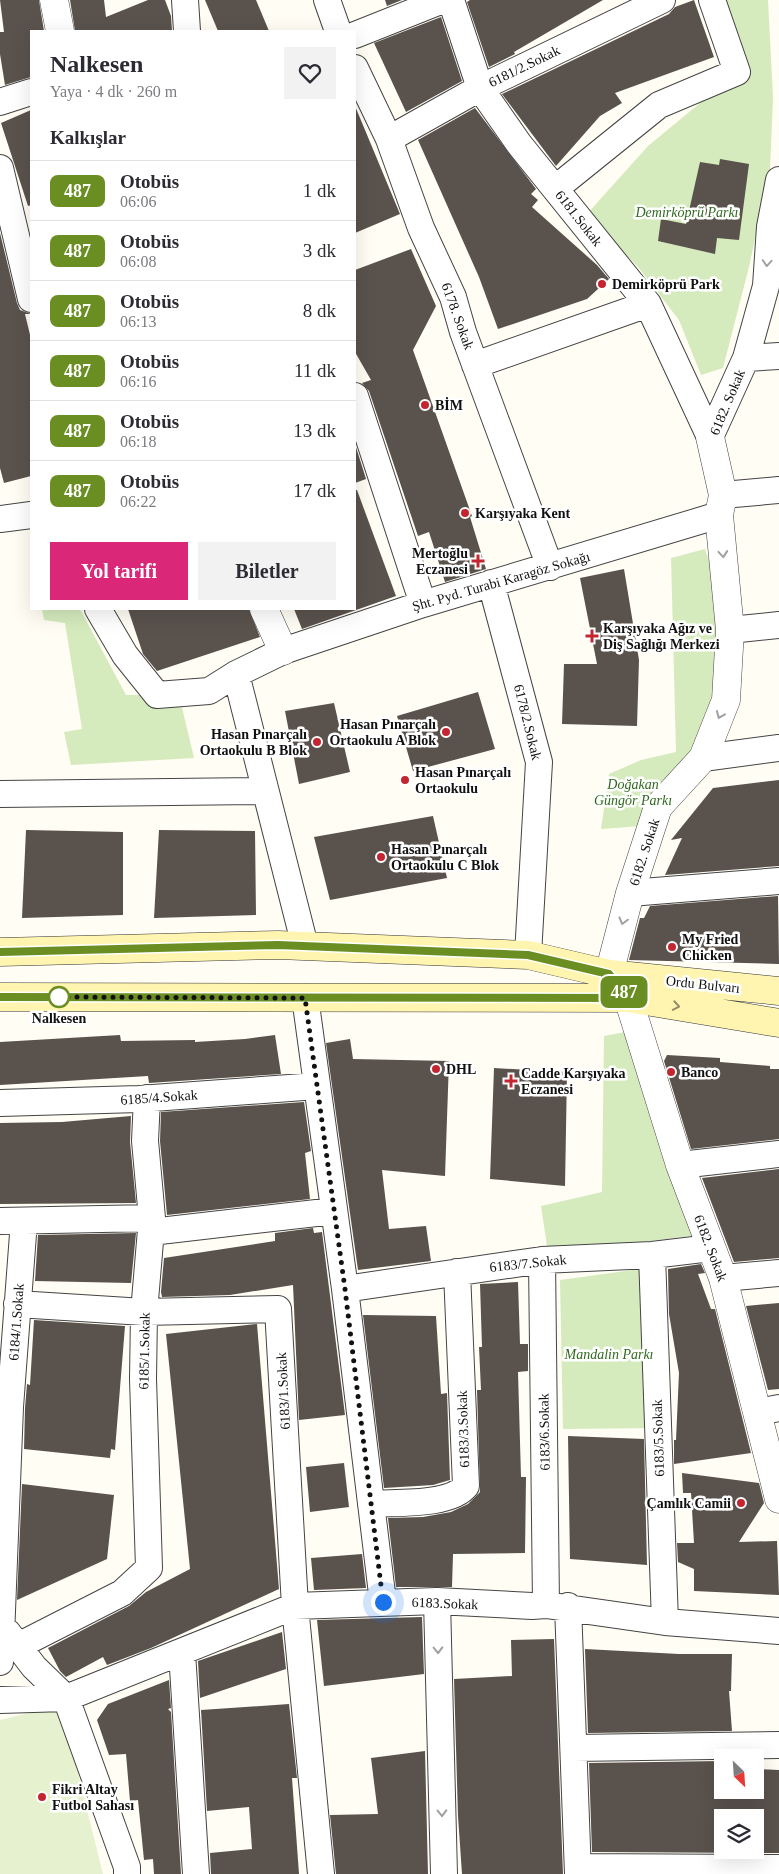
<!DOCTYPE html>
<html lang="tr">
<head>
<meta charset="utf-8">
<style>
	:root { --surface:#fff; --page:#f2f2f3; --text:#2b2b33; --muted:#7c7c81; --line:#e1e1e2; --accent:#db2777 }
	body { margin:0; font-family:"Times New Roman",serif; background:var(--page); color:var(--text); height:100vh; display:flex; flex-direction:column; font-size:19px; white-space:nowrap }
	* { box-sizing:border-box; margin:0 }
	p { font-size:16px; color:var(--muted) }
	.icon { flex:none; width:28px; height:28px; fill:none; stroke:currentColor; stroke-width:2; stroke-linecap:round; stroke-linejoin:round }
	.map { position:relative; flex:1; overflow:hidden }
	.panel { position:absolute; left:30px; top:30px; width:326px; height:580px; display:flex; flex-direction:column; background:var(--surface); border-radius:0px; box-shadow:0 5px 20px #0002 }
	.panel>* { flex:none }
	.badge { padding:0 10px; border-radius:8px; font-size:18px; line-height:32px }
	.needle { width:32px; rotate:155deg }
	.controls { position:absolute; left:714px; top:1749px; display:grid; gap:10px }
	.controls a { display:grid; place-items:center; width:50px; height:50px; border-radius:0px; background:var(--surface); box-shadow:0 5px 20px #0002; font-size:25px }
	.you { position:absolute; width:25px; height:25px; margin:-12px; border:4px solid #fff; border-radius:50%; background:#1a73e8; box-shadow:0 0 0 8px #1a73e833 }
	.map>.badge { position:absolute; translate:-50% -50%; box-shadow:0 0 0 2px #fff }
	h2 { padding:0 20px; font-size:19px; line-height:45px }
	.round { display:grid; place-items:center; flex:none; width:52px; height:52px; border-radius:0px; background:var(--page) }
	.overview { display:flex; align-items:center; justify-content:space-between; height:85px; padding:0 20px }
	h1 { font-size:24px; font-weight:800; line-height:38px }
	.cta { display:flex; gap:10px; margin-top:auto; padding:10px 20px }
	.cta a { flex:1; height:58px; border-radius:0px; background:var(--accent); color:#fff; font-size:20px; font-weight:800; line-height:58px; text-align:center }
	.cta a+a { background:var(--page); color:var(--text) }
	ul { padding:0; list-style:none }
	li { display:flex; align-items:center; gap:15px; height:60px; padding:0 20px; border-top:1px solid var(--line) }
	li div { flex:1 }
	li b { display:block; font-size:19px }
	li em { font-style:normal }
	li .badge { min-width:55px; font-weight:700; text-align:center }
	.map>svg:first-child { display:block }
	.green { fill:#d5ebbd }
	.pitch { fill:#e6f2cf }
	.building { fill:#5a524d; fill-rule:evenodd }
	.lines { fill:none; stroke-linecap:round; stroke-linejoin:round }
	.minor-casing { stroke:#444; stroke-width:28 }
	.tertiary-casing { stroke:#444; stroke-width:29 }
	.secondary-casing { stroke:#333; stroke-width:29 }
	.minor { stroke:#fff; stroke-width:26 }
	.tertiary { stroke:#fff; stroke-width:28 }
	.secondary { stroke:#fff5b0; stroke-width:28 }
	.oneway { stroke:#a0a0a0 }
	.oneway2 { stroke:#948e68 }
	.line-casing { stroke:#fff; stroke-width:11 }
	.line { stroke:#6b8e23; stroke-width:8 }
	.walk { stroke:#111; stroke-width:5; stroke-dasharray:0 9 }
	.poi-dot { fill:#c32630; stroke:#fff; stroke-width:2 }
	.stop-dot { fill:#fff; stroke:#6b8e23; stroke-width:2.5 }
	.labels { text-anchor:middle; stroke-width:5; stroke-linejoin:round; paint-order:stroke }
	.street-label { font-size:14px; fill:#111; stroke:#fff }
	.park-label { font-size:14px; font-style:italic; fill:#306a1f; stroke:#fff }
	.poi-label { font-size:14px; font-weight:bold; fill:#111; stroke:#fff; text-anchor:start }
	.stop-label { font-size:14px; font-weight:bold; fill:#111; stroke:#fff }
</style>
</head>
<body>
<div class="map">
<svg width="779" height="1874" viewBox="0 0 779 1874">
	<rect width="100%" height="100%" fill="#fffdf4"/>
	<!-- green -->
	<path class="green" d="M706,0h62l5,98 -3,71 -21,98 -26,101 -22,7 -22,-55 -41,-53 -51,-53 61,-68 69,-57 12,-24z
		M705,549l8,25 4,60 -3,57 -14,50 -58,85 -41,3 8,-55 32,-14 35,-8 -5,-194z
		M42,609h38l46,86h53l15,63 -123,7 -7,-33 18,-3 -17,-106 -21,-3z
		M631,1031l69,204 -152,18 -7,-47 61,-14 2,-156z
		M655,1267l5,161 -97,1 -3,-149z"/>
	<!-- pitch -->
	<path class="pitch" d="M61,1705l42,169h-103v-154z"/>
	<!-- building -->
	<path class="building" d="M0,0h39l5,31h-13v46l-26,8 -5,-31v-22h4z
		M70,0h34l2,17 42,-17h17l6,16 1,15h-97z
		M205,0h51l13,31h-51z
		M385,0h17l-15,6z
		M470,0h133l-89,52 1,2 -26,13 -22,-65z
		M694,0l20,57 -99,36 7,10 -22,13 -44,50 -54,-72 167,-80 6,-7z
		M441,17l21,64 -56,31 -32,-69z
		M355,106l45,108 -45,19z
		M475,108l61,81 -5,5 7,6 -6,7 65,58 12,14 -22,20 -89,30 -19,-52 -61,-137z
		M31,110v95l-3,1 -27,-83z
		M720,159l29,5 -10,76 -22,-2 -2,16 -57,-13 3,-22 25,5 14,-62 19,3z
		M0,233l17,70 3,7 11,4h-6l6,25v137l-27,7 -4,-15z
		M411,249l25,57 -23,44 59,166 -2,1 16,52 -41,13 -16,-50 -11,4 -49,-145 -7,-8 9,-3 -16,-28v-82z
		M355,444l11,35 -11,4z
		M355,490h2l39,106 -94,33 -8,-20h61z
		M624,569l15,91 -2,66 -75,-2 2,-60h33l-17,-86z
		M128,609h121l11,28 -103,34 -14,-17z
		M478,692l17,57 -82,22 -16,-55z
		M334,703l16,69 -51,12 -14,-73z
		M779,780v86l-114,9 17,-37 -11,2 42,-52z
		M433,816l14,62 -117,22 -16,-63z
		M26,830l97,2v83l-101,3z
		M159,830l96,1 1,84 -102,3z
		M778,896l1,68 -150,-4 11,-42h4l6,-12z
		M120,1035l1,6 74,-1v2l50,-3 30,-4 6,39 -132,9 -1,-7 -148,9v-43z
		M350,1039l3,20 96,2 -4,115 -63,-6 7,59 37,-3 5,35 -73,9 -32,-227z
		M667,1055l53,3v4l50,4v3h9v70l-88,10 -27,-88z
		M494,1068l73,4 -2,114 -75,-7z
		M304,1102l7,49 -6,2 5,46 -143,16 -7,-74 1,-29z
		M131,1116l-1,26 6,61 -136,1v-81l62,-1z
		M779,1169v89l-45,4 -32,-84z
		M313,1228l1,5 8,-1 23,183 -46,5 -6,-135 -63,10 -68,2 -1,-5 3,-34 111,-17v-8z
		M136,1233l-5,50 -96,-2 3,-46z
		M701,1264l4,9 -7,1 13,35h4l36,144 -77,11v-24h2l3,-67 -10,-59 -1,-45z
		M518,1282l2,62h8v27l-10,1 3,105h5l-1,76 -72,1 -1,33h-56l-8,-69 35,-1 28,-5 17,-8 12,-12 -3,-102h4l-2,-43h3l-2,-63z
		M779,1303v86l-11,1 -22,-84z
		M363,1315l73,1 5,78 6,-1 3,87 -17,5 -49,3z
		M34,1320l91,6 -10,124 -4,-1 -1,9 -86,-9 1,-41 2,-24 3,1z
		M257,1324l22,265 -128,59 -44,17 -4,-8 -37,20 -6,-6 -12,-23 81,-42 17,-14 44,-23 -24,-235z
		M568,1436l76,3 3,126 -77,-6z
		M344,1463l5,44 -39,5 -4,-45z
		M682,1473l77,10 5,20 -25,39 38,-1 2,54 -85,-4v-22l-16,-7 -1,-19h17l-3,-50h-8z
		M22,1484l92,11 -7,64 -90,41z
		M362,1554l4,34 -52,2 -3,-32z
		M422,1617l2,57 -100,12 -7,-66z
		M282,1632l4,37 -86,29 -2,-37z
		M554,1639l9,235h-101l-4,-58 -4,-137 58,-3 -1,-36z
		M585,1649l94,5h53l-1,37h-2l3,40 -144,2z
		M169,1680l2,28 -3,1 3,3 10,162h-27l-1,-15 -9,1 -6,-60 -8,1 -4,-47 -17,1 -12,-35 11,-16z
		M289,1704l8,74h-5l7,96h-88l-1,-21 42,-4 -3,-42 -42,4 -6,-101z
		M425,1751l3,123h-92l-6,-59 48,-1 -7,-56z
		M722,1761v29h33v-21l24,1v83l-187,-1 -3,-89zM722,1818h33v32h-33z"/>
	<g class="lines">
		<defs>
			<path id="minor" d="M185,0l2,31
				M327,0l11,31
				M451,0l29,88 39,56 129,160 62,133
				M355,35l88,-35
				M355,68l34,71 32,89 32,69 10,35 87,235
				M0,102l31,-10
				M389,139l91,-51 182,-88
				M0,168l31,131
				M556,188l103,-83 78,-33 -25,-72
				M746,358l33,-2
				M475,365l173,-61
				M355,396l68,208
				M710,437l36,-79 20,-72 4,-59 9,-47
				M723,495l56,-5
				M0,519l31,-4
				M491,583l48,179 -11,193
				M98,609l27,46 32,40 52,-4 27,-17 47,-23 140,-47 296,-89
				M730,630l49,-5
				M236,674l69,272
				M703,758l76,-10
				M0,794l265,-3
				M630,893l149,-12
				M305,997l40,292 38,313
				M0,1103l139,-4 178,-13
				M680,1165l99,-11
				M0,1221l152,-3
				M151,1232l183,-21
				M652,1255l13,367
				M542,1260l4,345
				M723,1278l56,-5
				M345,1289l197,-29 110,-5 59,-7
				M17,1304l127,8 134,-3 17,297 26,268
				M758,1412l21,-4
				M371,1504c24,-2 79,2 95,-18l-9,-214
				M437,1601l7,273
				M568,1606l10,268
				M8,1633l26,34 32,31 61,169v7
				M18,1646l104,-53 27,-25 -6,-189 1,-67 8,-94 -7,-77 2,-43
				M182,1652l14,222
				M0,1662l10,-255 14,-186
				M0,1700l66,-2 229,-92 142,-5 95,5 14,-1 119,17 114,9
				M574,1748l205,-3
				M578,1867l201,1"/>
			<path id="tertiary" d="M54,0l6,31
				M710,437l13,58 -4,20 11,115 -4,70 -23,58 -45,49 -28,86 -21,81 19,24 52,167 43,113 56,221
				M264,609l19,42"/>
			<path id="secondary" d="M0,952l278,-7 250,10 81,19 170,17
				M0,997l628,1 151,25"/>
		</defs>
		<!-- minor casing -->
		<use href="#minor" class="minor-casing"/>
		<!-- tertiary casing -->
		<use href="#tertiary" class="tertiary-casing"/>
		<!-- secondary casing -->
		<use href="#secondary" class="secondary-casing"/>
		<!-- minor -->
		<use href="#minor" class="minor"/>
		<!-- tertiary -->
		<use href="#tertiary" class="tertiary"/>
		<!-- secondary -->
		<use href="#secondary" class="secondary"/>
	</g>
	<!-- one-way arrows -->
	<defs><path id="oneway-chevron" d="M-2-3.5L2.5 0L-2 3.5" fill="none" stroke-width="1.6" stroke-linecap="round" stroke-linejoin="round" transform="scale(1.25)"/></defs>
	<g class="oneway">
		<use href="#oneway-chevron" transform="translate(767 263) rotate(94)"/>
		<use href="#oneway-chevron" transform="translate(723 554) rotate(85)"/>
		<use href="#oneway-chevron" transform="translate(720 715) rotate(112)"/>
		<use href="#oneway-chevron" transform="translate(623 921) rotate(105)"/>
		<use href="#oneway-chevron" transform="translate(438 1650) rotate(89)"/>
		<use href="#oneway-chevron" transform="translate(442 1813) rotate(89)"/>
	</g>
	<use class="oneway2" href="#oneway-chevron" transform="translate(676 1006) rotate(10)"/>
	<g class="lines">
		<defs>
			<path id="line" d="M0,952l278,-7 250,10 81,19 19,24 -628,-1"/>
		</defs>
		<!-- line casing -->
		<use href="#line" class="line-casing"/>
		<!-- line -->
		<use href="#line" class="line"/>
		<!-- walk -->
		<path class="walk" d="M59,997l246,1 40,291 38,313"/>
	</g>
	<!-- markers -->
	<g class="poi-dot">
		<circle cx="602" cy="284" r="5"/>
		<circle cx="425" cy="405" r="5"/>
		<circle cx="465" cy="513" r="5"/>
		<path d="M475.5 553.5h5v5h5v5h-5v5h-5v-5h-5v-5h5z"/>
		<path d="M589.5 628.5h5v5h5v5h-5v5h-5v-5h-5v-5h5z"/>
		<circle cx="446" cy="732" r="5"/>
		<circle cx="317" cy="742" r="5"/>
		<circle cx="405" cy="780" r="5"/>
		<circle cx="381" cy="857" r="5"/>
		<circle cx="672" cy="947" r="5"/>
		<circle cx="436" cy="1069" r="5"/>
		<circle cx="671" cy="1072" r="5"/>
		<path d="M508.5 1073.5h5v5h5v5h-5v5h-5v-5h-5v-5h5z"/>
		<circle cx="741" cy="1503" r="5"/>
		<circle cx="42" cy="1797" r="5"/>
	</g>
	<circle class="stop-dot" cx="59" cy="997" r="10"/>
	<g class="labels">
		<!-- street labels -->
		<g class="street-label">
			<text transform="translate(524 66) rotate(-26)" y="5">6181/2.Sokak</text>
			<text transform="translate(579 218) rotate(52)" y="5">6181.Sokak</text>
			<text transform="translate(458 316) rotate(70)" y="5">6178. Sokak</text>
			<text transform="translate(727 402) rotate(-67)" y="5">6182. Sokak</text>
			<text transform="translate(501 581) rotate(-16)" y="5">Şht. Pyd. Turabi Karagöz Sokağı</text>
			<text transform="translate(528 722) rotate(76)" y="5">6178/2.Sokak</text>
			<text transform="translate(644 852) rotate(-72)" y="5">6182. Sokak</text>
			<text transform="translate(703 984) rotate(6)" y="5">Ordu Bulvarı</text>
			<text transform="translate(159 1097) rotate(-4)" y="5">6185/4.Sokak</text>
			<text transform="translate(711 1248) rotate(69)" y="5">6182. Sokak</text>
			<text transform="translate(528 1263) rotate(-6)" y="5">6183/7.Sokak</text>
			<text transform="translate(16 1322) rotate(-86)" y="5">6184/1.Sokak</text>
			<text transform="translate(144 1351) rotate(-89)" y="5">6185/1.Sokak</text>
			<text transform="translate(283 1391) rotate(-93)" y="5">6183/1.Sokak</text>
			<text transform="translate(463 1429) rotate(-92)" y="5">6183/3.Sokak</text>
			<text transform="translate(544 1432) rotate(-91)" y="5">6183/6.Sokak</text>
			<text transform="translate(658 1438) rotate(-92)" y="5">6183/5.Sokak</text>
			<text transform="translate(445 1603) rotate(2)" y="5">6183.Sokak</text>
		</g>
		<!-- park labels -->
		<g class="park-label">
			<text x="687" y="217">Demirköprü Parkı</text>
			<text x="633" y="789">Doğakan<tspan x="633" dy="16">Güngör Parkı</tspan></text>
			<text x="609" y="1359">Mandalin Parkı</text>
		</g>
		<!-- poi labels -->
		<g class="poi-label">
			<text x="612" y="289">Demirköprü Park</text>
			<text x="435" y="410">BİM</text>
			<text x="475" y="518">Karşıyaka Kent</text>
			<text x="468" y="558" text-anchor="end">Mertoğlu<tspan x="468" dy="16">Eczanesi</tspan></text>
			<text x="603" y="633">Karşıyaka Ağız ve<tspan x="603" dy="16">Diş Sağlığı Merkezi</tspan></text>
			<text x="436" y="729" text-anchor="end">Hasan Pınarçalı<tspan x="436" dy="16">Ortaokulu A Blok</tspan></text>
			<text x="307" y="739" text-anchor="end">Hasan Pınarçalı<tspan x="307" dy="16">Ortaokulu B Blok</tspan></text>
			<text x="415" y="777">Hasan Pınarçalı<tspan x="415" dy="16">Ortaokulu</tspan></text>
			<text x="391" y="854">Hasan Pınarçalı<tspan x="391" dy="16">Ortaokulu C Blok</tspan></text>
			<text x="682" y="944">My Fried<tspan x="682" dy="16">Chicken</tspan></text>
			<text x="446" y="1074">DHL</text>
			<text x="681" y="1077">Banco</text>
			<text x="521" y="1078">Cadde Karşıyaka<tspan x="521" dy="16">Eczanesi</tspan></text>
			<text x="731" y="1508" text-anchor="end">Çamlık Camii</text>
			<text x="52" y="1794">Fikri Altay<tspan x="52" dy="16">Futbol Sahası</tspan></text>
		</g>
		<!-- stop labels -->
		<g class="stop-label">
			<text x="59" y="1023">Nalkesen</text>
		</g>
	</g>
</svg>
<div class="controls">
<a><svg class="needle" viewBox="-14 -14 28 28"><path d="M0-13l5 13h-10z" fill="#e53935"/><path d="M0 13l5-13h-10z" fill="#7c7c81"/></svg></a>
<a><svg class="icon" aria-label="layers" viewBox="0 0 24 24"><path d="M12 4l9 5-9 5-9-5zM3 14l9 5 9-5"/></svg></a>
</div>
<div class="you" style="left:383px;top:1602px"></div>
<b class="badge" style="left:624px;top:992px;background:#6b8e23;color:#fff">487</b>
<section class="panel">
<div class="overview"><div><h1>Nalkesen</h1><p>Yaya · 4 dk · 260 m</p></div><a class="round"><svg class="icon" aria-label="heart" viewBox="0 0 24 24"><path d="M12 20l-8-8c-3-5 5-10 8-4 3-6 11-1 8 4z"/></svg></a></div>
<h2>Kalkışlar</h2>
<ul>
<li><span class="badge" style="background:#6b8e23;color:#fff">487</span><div><b>Otobüs</b><p>06:06</p></div><em>1 dk</em></li>
<li><span class="badge" style="background:#6b8e23;color:#fff">487</span><div><b>Otobüs</b><p>06:08</p></div><em>3 dk</em></li>
<li><span class="badge" style="background:#6b8e23;color:#fff">487</span><div><b>Otobüs</b><p>06:13</p></div><em>8 dk</em></li>
<li><span class="badge" style="background:#6b8e23;color:#fff">487</span><div><b>Otobüs</b><p>06:16</p></div><em>11 dk</em></li>
<li><span class="badge" style="background:#6b8e23;color:#fff">487</span><div><b>Otobüs</b><p>06:18</p></div><em>13 dk</em></li>
<li><span class="badge" style="background:#6b8e23;color:#fff">487</span><div><b>Otobüs</b><p>06:22</p></div><em>17 dk</em></li>
</ul>
<div class="cta"><a>Yol tarifi</a><a>Biletler</a></div>
</section>
</div>
</body>
</html>
